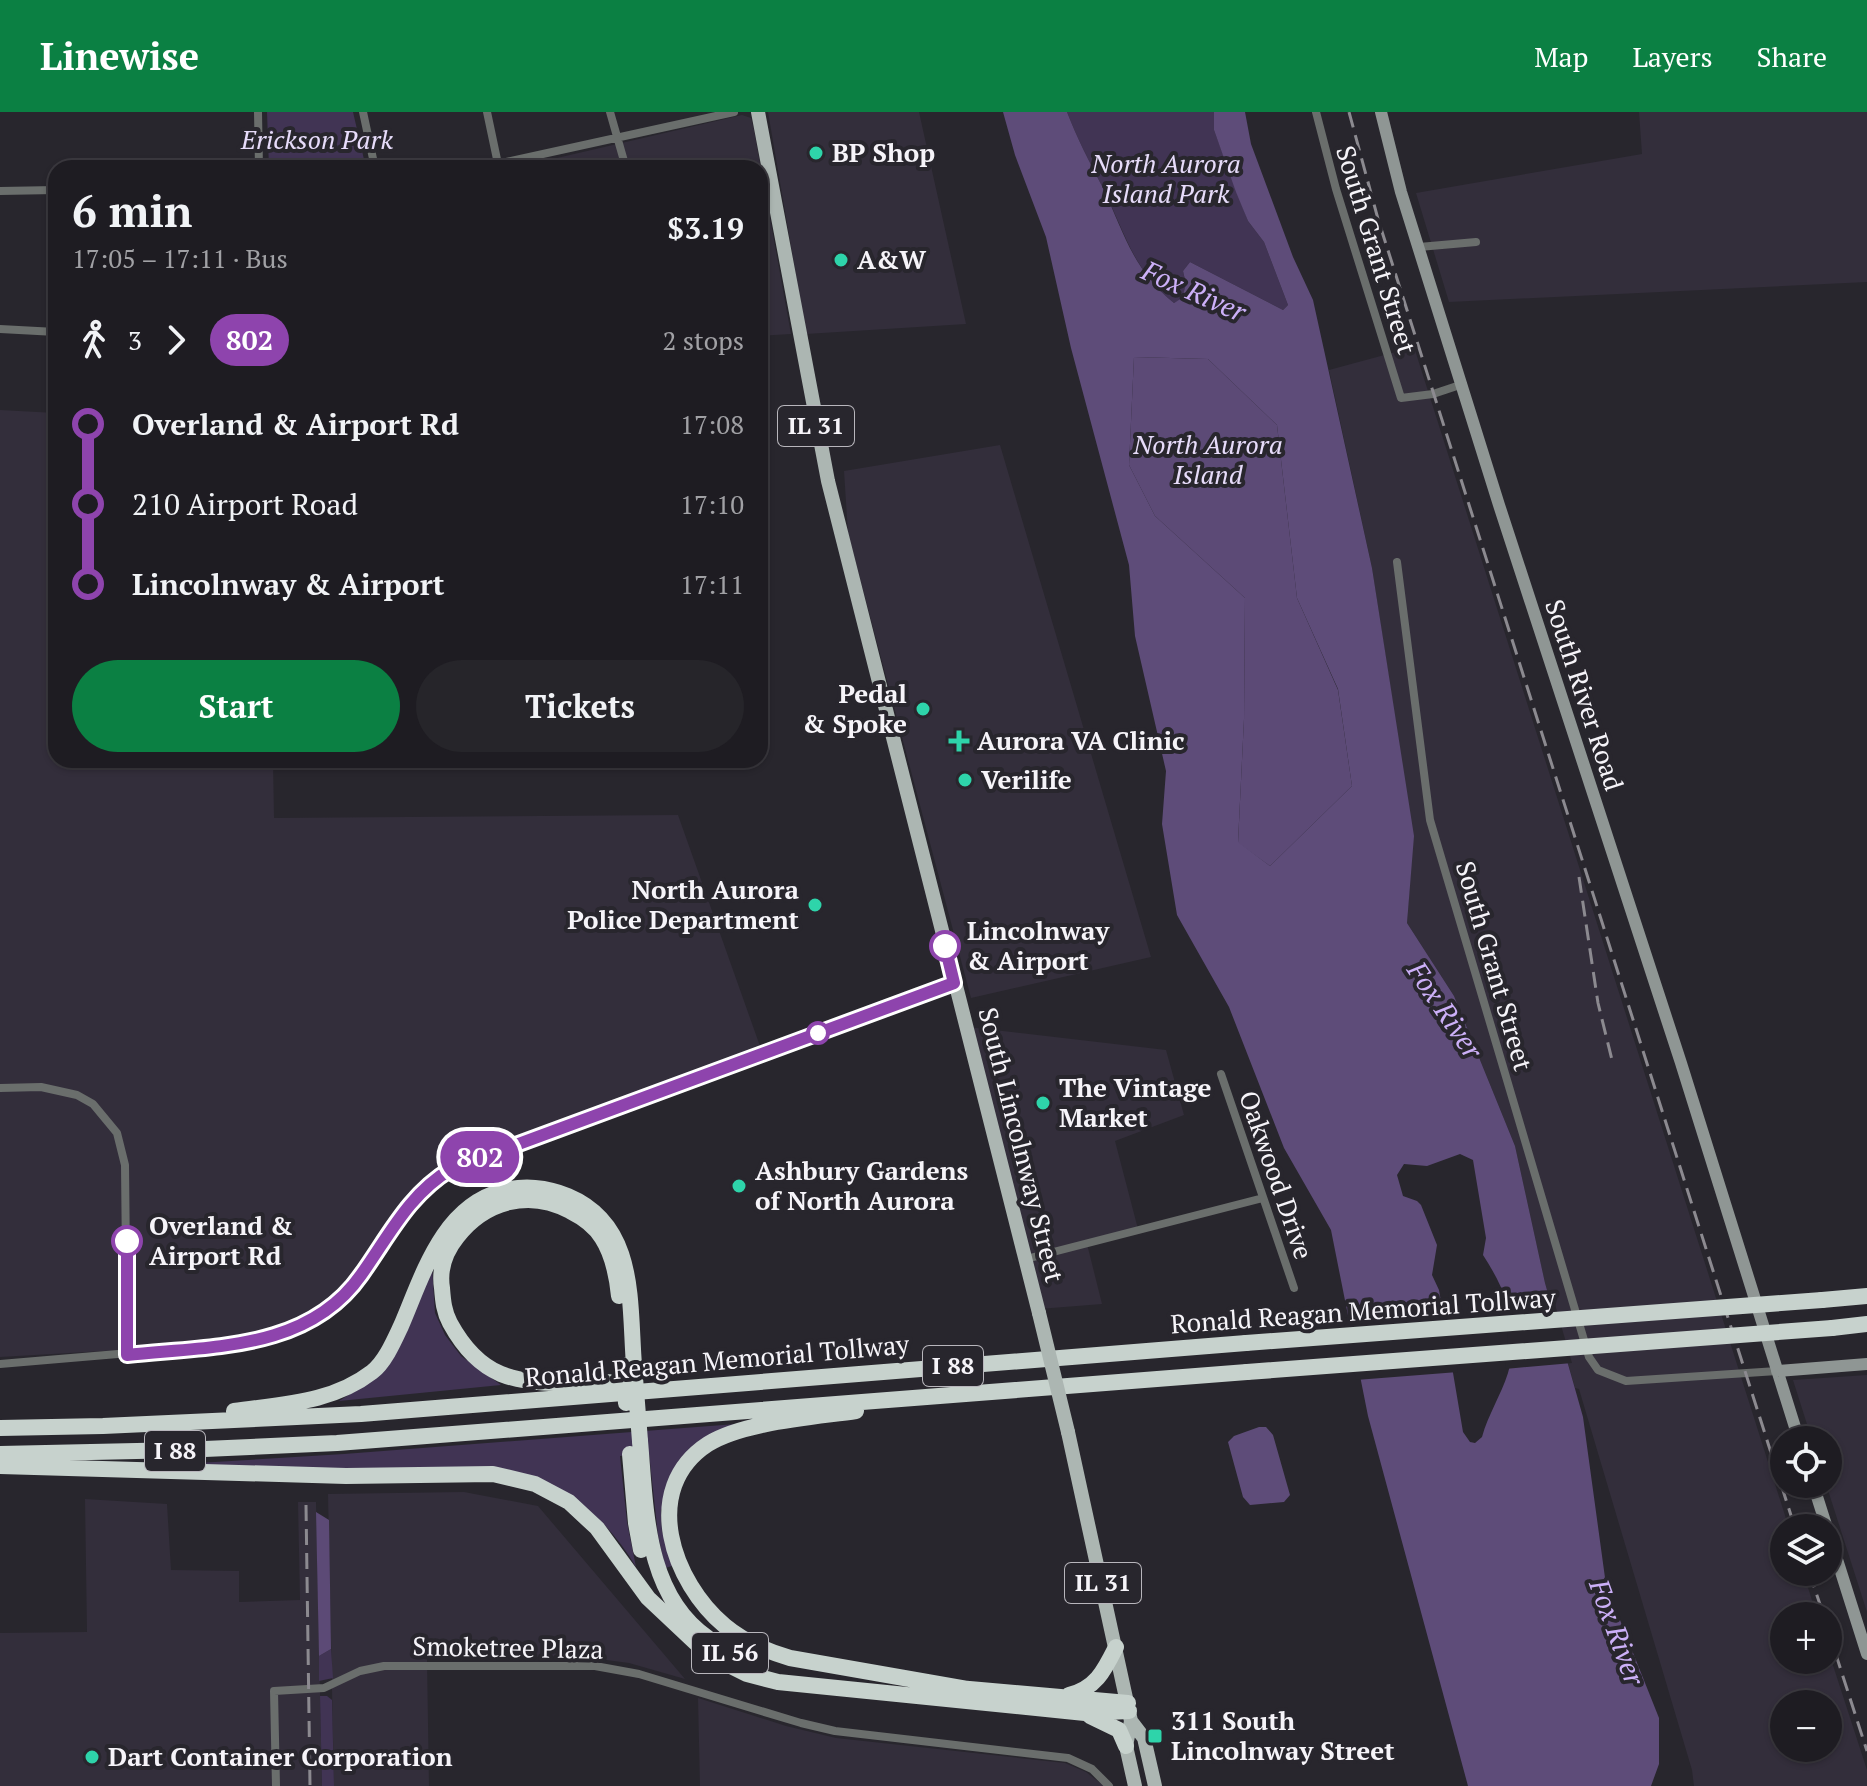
<!DOCTYPE html>
<html lang="en">
<head>
<meta charset="utf-8">
<style>
	:root { --surface:#1e1c22; --page:#26252a; --text:#f1f3f6; --muted:#a1a1a5; --line:#3c3a40; --accent:#0b8043 }
	body { margin:0; font-family:"PT Serif",serif; background:var(--page); color:var(--text); height:100vh; display:flex; flex-direction:column; font-size:30px; white-space:nowrap }
	* { box-sizing:border-box; margin:0 }
	p { font-size:26px; color:var(--muted) }
	.icon { flex:none; width:44px; height:44px; fill:none; stroke:currentColor; stroke-width:2; stroke-linecap:round; stroke-linejoin:round }
	.map { position:relative; flex:1; overflow:hidden }
	.side { position:absolute; left:48px; top:48px; width:720px; height:608px; display:flex; flex-direction:column; background:var(--surface); border-radius:24px; box-shadow:0 2px 6px #0004,0 0 0 2px var(--line) }
	.side>* { flex:none }
	.badge { padding:0 16px; border-radius:26px; font-size:28px; line-height:52px }
	.fabs { position:absolute; left:1770px; top:1314px; display:grid; gap:16px }
	.fabs a { display:grid; place-items:center; width:72px; height:72px; border-radius:50%; background:var(--surface); box-shadow:0 2px 6px #0004,0 0 0 2px var(--line); font-size:40px }
	.map>.badge { position:absolute; translate:-50% -50%; box-shadow:0 0 0 4px #fff }
	.legs { display:flex; align-items:center; gap:12px; height:88px; padding:0 24px; font-size:26px }
	.legs p { margin-inline-start:auto }
	.overview { display:flex; align-items:center; justify-content:space-between; height:136px; padding:0 24px }
	h1 { font-size:44px; font-weight:700; line-height:60px }
	.button { display:flex; gap:16px; margin-top:auto; padding:16px 24px }
	.button a { flex:1; height:92px; border-radius:48px; background:var(--accent); color:#fff; font-size:32px; font-weight:700; line-height:92px; text-align:center }
	.button a+a { background:var(--page); color:var(--text) }
	ul { padding:0 24px; list-style:none }
	li { display:flex; align-items:center; gap:28px; height:80px; font-size:30px }
	li i { display:grid; place-items:center; width:12px; height:100%; margin:0 10px; background:currentColor }
	li i::after { content:''; width:20px; height:20px; margin:-10px; border:6px solid; border-radius:50%; background:var(--surface) }
	li p { margin-inline-start:auto }
	li:first-child i { background:linear-gradient(#0000 50%,currentColor 0) }
	li:last-child i { background:linear-gradient(currentColor 50%,#0000 0) }
	header { display:flex; align-items:center; gap:48px; box-sizing:border-box; height:112px; padding:0 40px; background:var(--accent); color:#fff }
	header strong { font-size:38px }
	nav { display:flex; gap:44px; margin-inline-start:auto; font-size:28px }
	.map>svg:first-child { display:block }
	.built { fill:#332e3b; fill-rule:evenodd }
	.green { fill:#413454 }
	.forest { fill:#5c4a76 }
	.water { fill:#5e4c79; fill-rule:evenodd }
	.pier { fill:#28262d }
	.lines { fill:none; stroke-linecap:round; stroke-linejoin:round }
	.street { stroke:#6a6e6c; stroke-width:8 }
	.secondary { stroke:#8f9694; stroke-width:12 }
	.primary { stroke:#acb6b2; stroke-width:14 }
	.highway { stroke:#c7d2cd; stroke-width:16 }
	.rail { stroke:#8c8a90; stroke-width:3; stroke-dasharray:16 8; stroke-linecap:butt }
	.primary-bridge { stroke:#acb6b2; stroke-width:14 }
	.highway-bridge { stroke:#c7d2cd; stroke-width:16 }
	.line-1-casing { stroke:#fff; stroke-width:18 }
	.line-1 { stroke:#8e44ad; stroke-width:12 }
	.poi-dot { fill:#2ed4aa; stroke:#28262d; stroke-width:3 }
	.stop-1-dot { fill:#fff; stroke:#8e44ad; stroke-width:4 }
	.labels { text-anchor:middle; stroke-width:8; stroke-linejoin:round; paint-order:stroke }
	.shield { fill:#28262d; stroke:#b8b6bc; stroke-width:2 }
	.shield-label { font-size:24px; font-weight:bold; fill:#f6f4f9 }
	.park-label { font-size:26px; font-style:italic; fill:#e7dcfa; stroke:#28262d }
	.poi-label { font-size:26px; font-weight:bold; fill:#f6f4f9; stroke:#28262d; text-anchor:start }
	.street-label { font-size:26px; fill:#f6f4f9; stroke:#28262d }
	.stop-label { font-size:26px; font-weight:bold; fill:#f6f4f9; stroke:#28262d; text-anchor:start }
	.water-label { font-size:28px; font-style:italic; fill:#ccb0f8; stroke:#28262d }
</style>
</head>
<body>
<header>
<strong>Linewise</strong>
<nav><a>Map</a><a>Layers</a><a>Share</a></nav>
</header>
<div class="map">
<svg width="1867" height="1674" viewBox="0 0 1867 1674">
	<rect width="100%" height="100%" fill="#28262d"/>
	<!-- built -->
	<path class="built" d="M768,0h151l47,212 -160,10z
		M1639,0h228v170l-418,20 -33,-109 226,-39z
		M742,3l9,3 3,12 37,204 -31,2v-168h-246z
		M1414,235l375,1181h-5v44h19l14,44h-33v44h44v-10l39,120v16h-173l-2,-16 -113,-381 -4,-1 -30,-105 -30,-137 -61,-150 -47,-73 6,-87 -41,-268 -43,-198zM1784,1592h44v44h-44z
		M0,298l56,3v347h217l1,58 404,-3 83,234 -294,107 -35,17 -23,25 -61,89 -30,29 -35,16 -127,16 -156,9z
		M1000,333l151,512 -180,41 -123,-465 -4,-62z
		M968,915l198,23 18,65 -69,26 23,88 -110,28z
		M1087,1132l15,60 -63,5 -11,-49z
		M1867,1263v237l-41,-128h2v-44h-16l-19,-60z
		M464,1380l74,14 147,173 -56,-16 -53,-7 -149,3 2,127h-95l-6,-292z
		M85,1387l82,5 4,66 68,1v31l61,-2 -2,-98h18l6,284h-322v-153l87,-1z
		M698,1586l88,28 50,12 229,25 21,9 18,14h-404z"/>
	<!-- green -->
	<path class="green" d="M267,0h86l13,56h-97z
		M1067,0h147v18l34,91 16,21 24,63 -5,5 -93,-48 -7,9 3,13 -4,15 -8,4c-42,-34 -49,-71 -72,-117 -13,-25 -25,-48 -35,-74z
		M432,1155l3,46 10,22 16,21 40,29 -162,16 31,-20z
		M736,1312l-27,12 -48,74 1,21 10,35 -7,2 -7,-33 -9,-82 -29,3 7,66 9,45c-31,-53 -78,-88 -139,-99l-143,1 -189,-4 179,-11z
		M331,1537l2,29 -14,3v-25z
		M320,1584h7l5,4 2,86h-12z"/>
	<!-- forest -->
	<path class="forest" d="M1134,245l74,2 69,66 20,173 41,92 14,96 -82,80 -32,-23 6,-124 1,-121 -90,-82 -26,-51z
		M316,1400l13,8 2,129 -12,7z"/>
	<!-- water -->
	<path class="water" d="M1003,0h64c10,26 22,49 35,74 22,46 30,83 72,117l8,-5 4,-14 -3,-13 7,-9 93,48 5,-5 -24,-63 -16,-21 -12,-29 -22,-62v-18h31l6,32 42,113 20,43 59,268 42,268 -7,87 47,73 61,150 30,137 38,134 23,168 53,133v46l-8,22h-183l-100,-370 -37,-186 -47,-82 -55,-141 -52,-92 -15,-91 4,-53 -31,-135 -6,-71 -58,-217 -25,-111 -31,-82zM1134,245l74,2 69,66 20,173 41,91 14,97 -82,80 -32,-24 6,-123 1,-121 -90,-82 -26,-51zM1460,1042l13,6 13,78 -3,17c24,37 38,73 25,118 -7,22 -20,42 -26,64l-7,6 -5,-1 -7,-10 -24,-142 -7,-15 5,-30 -16,-40 -4,-4 -14,-5 -6,-21 7,-11 23,2z
		M1259,1315h7l7,8 17,60 -6,7 -34,3 -7,-8 -15,-55 6,-6z"/>
	<!-- pier -->
	<path class="pier" d="M1554,1189l18,62 -67,6 3,-26 -3,-38z
		M1446,1198l12,62 -102,8 -13,-62z"/>
	<g class="lines">
		<!-- street -->
		<path class="street" d="M258,0l1,56
			M363,0l12,56
			M487,0l11,52
			M610,0l16,56
			M1316,0l20,77 65,209 32,-4 30,-10
			M479,56l255,-56
			M0,79l56,-1
			M1419,135l57,-5
			M0,217l56,3
			M1397,450l33,258 159,537 9,13 28,11 151,-10
			M1221,962l73,214
			M0,976l41,-1 36,8 16,9 24,29 8,32 2,190
			M1026,1147l237,-61
			M0,1252l247,-21 53,-16 25,-15 23,-21 59,-84 21,-23 23,-15 503,-186
			M276,1674l-2,-95 50,-3 36,-17 24,-5h211l44,8 162,49 34,8 233,27 24,11 17,17"/>
		<!-- secondary -->
		<path class="secondary" d="M1381,0l20,80 98,313 182,558 118,377
			M1777,1259l90,-7
			M1813,1372l14,44
			M1828,1419l39,123"/>
		<!-- primary -->
		<path class="primary" d="M758,0l70,369 211,832
			M1068,1320l63,289 -5,25 9,40
			M1131,1609l13,17 11,48"/>
		<!-- highway -->
		<path class="highway" d="M619,1184c-2,-20 -6,-41 -17,-58 -7,-12 -20,-21 -32,-27 -41,-22 -85,-10 -113,26 -12,15 -18,32 -15,51 1,13 2,24 8,35 12,22 27,41 51,51 25,10 58,10 85,9 12,0 24,-2 36,0
			M1822,1188l45,-4
			M1832,1216l35,-4
			M234,1299c48,-7 98,-8 138,-39 13,-10 22,-31 29,-46 22,-51 41,-119 101,-135 21,-6 45,-4 66,5 69,29 61,105 66,169
			M856,1299c-41,6 -113,11 -148,33 -69,45 -35,139 17,182 19,16 41,25 65,32l177,31
			M0,1316l103,-2 258,-12 885,-71
			M640,1329c6,68 5,154 68,197
			M0,1342l182,-4 155,-7 910,-71
			M630,1342l6,69 5,27
			M0,1354l346,10 147,-2 42,10 34,18 28,26 51,70 51,48 22,15 26,13 31,8 307,31 44,-2
			M958,1576l170,15
			M1069,1583c27,-7 35,-24 47,-48
			M1090,1604l29,14 7,16"/>
		<!-- rail -->
		<path class="rail" d="M1349,0l29,107 417,1309
			M1579,765l19,126 14,57
			M306,1393l4,281
			M1809,1460l15,44
			M1828,1518l39,121"/>
		<!-- primary-bridge -->
		<path class="primary-bridge" d="M1039,1201l29,119"/>
		<!-- highway-bridge -->
		<path class="highway-bridge" d="M1246,1231l576,-43
			M623,1253l3,38
			M634,1253l6,76
			M1247,1260l585,-44"/>
	</g>
	<g class="lines">
		<defs>
			<path id="line-1" d="M127,1129v114c83,-9 181,-4 234,-80 28,-39 47,-80 90,-106l503,-186 -9,-37"/>
		</defs>
		<!-- line-1 casing -->
		<use href="#line-1" class="line-1-casing"/>
		<!-- line-1 -->
		<use href="#line-1" class="line-1"/>
	</g>
	<!-- markers -->
	<g class="poi-dot">
		<circle cx="816" cy="41" r="8"/>
		<circle cx="841" cy="148" r="8"/>
		<circle cx="923" cy="597" r="8"/>
		<path d="M955 617h8v8h8v8h-8v8h-8v-8h-8v-8h8z"/>
		<circle cx="965" cy="668" r="8"/>
		<circle cx="815" cy="793" r="8"/>
		<circle cx="1043" cy="991" r="8"/>
		<circle cx="739" cy="1074" r="8"/>
		<rect x="1147" y="1616" width="16" height="16" rx="4"/>
		<circle cx="92" cy="1645" r="8"/>
	</g>
	<g class="stop-1-dot">
		<circle cx="945" cy="834" r="14"/>
		<circle cx="818" cy="921" r="10"/>
		<circle cx="127" cy="1129" r="14"/>
	</g>
	<g class="labels">
		<!-- shield labels -->
		<g class="shield">
			<rect x="778" y="294" width="76" height="40" rx="6"/>
			<rect x="923" y="1234" width="60" height="40" rx="6"/>
			<rect x="145" y="1319" width="60" height="40" rx="6"/>
			<rect x="1065" y="1451" width="76" height="40" rx="6"/>
			<rect x="692" y="1521" width="76" height="40" rx="6"/>
		</g>
		<g class="shield-label">
			<text x="816" y="322">IL 31</text>
			<text x="953" y="1262">I 88</text>
			<text x="175" y="1347">I 88</text>
			<text x="1103" y="1479">IL 31</text>
			<text x="730" y="1549">IL 56</text>
		</g>
		<!-- park labels -->
		<g class="park-label">
			<text x="317" y="37">Erickson Park</text>
			<text x="1166" y="61">North Aurora<tspan x="1166" dy="30">Island Park</tspan></text>
			<text x="1208" y="342">North Aurora<tspan x="1208" dy="30">Island</tspan></text>
		</g>
		<!-- poi labels -->
		<g class="poi-label">
			<text x="832" y="50">BP Shop</text>
			<text x="857" y="157">A&amp;W</text>
			<text x="907" y="591" text-anchor="end">Pedal<tspan x="907" dy="30">&amp; Spoke</tspan></text>
			<text x="977" y="638">Aurora VA Clinic</text>
			<text x="981" y="677">Verilife</text>
			<text x="799" y="787" text-anchor="end">North Aurora<tspan x="799" dy="30">Police Department</tspan></text>
			<text x="1059" y="985">The Vintage<tspan x="1059" dy="30">Market</tspan></text>
			<text x="755" y="1068">Ashbury Gardens<tspan x="755" dy="30">of North Aurora</tspan></text>
			<text x="1171" y="1618">311 South<tspan x="1171" dy="30">Lincolnway Street</tspan></text>
			<text x="108" y="1654">Dart Container Corporation</text>
		</g>
		<!-- street labels -->
		<g class="street-label">
			<text transform="translate(1376 138) rotate(73)" y="9">South Grant Street</text>
			<text transform="translate(1584 583) rotate(72)" y="9">South River Road</text>
			<text transform="translate(1494 854) rotate(74)" y="9">South Grant Street</text>
			<text transform="translate(1021 1033) rotate(76)" y="9">South Lincolnway Street</text>
			<text transform="translate(1276 1063) rotate(71)" y="9">Oakwood Drive</text>
			<text transform="translate(1363 1199) rotate(-4)" y="9">Ronald Reagan Memorial Tollway</text>
			<text transform="translate(717 1249) rotate(-5)" y="9">Ronald Reagan Memorial Tollway</text>
			<text transform="translate(508 1536) rotate(1)" y="9">Smoketree Plaza</text>
		</g>
		<!-- stop labels -->
		<g class="stop-label">
			<text x="967" y="828">Lincolnway<tspan x="967" dy="30">&amp; Airport</tspan></text>
			<text x="149" y="1123">Overland &amp;<tspan x="149" dy="30">Airport Rd</tspan></text>
		</g>
		<!-- water labels -->
		<g class="water-label">
			<text transform="translate(1194 179) rotate(24)" y="10">Fox River</text>
			<text transform="translate(1445 898) rotate(56)" y="10">Fox River</text>
			<text transform="translate(1617 1520) rotate(70)" y="10">Fox River</text>
		</g>
	</g>
</svg>
<div class="fabs">
<a><svg class="icon" aria-label="locate" viewBox="0 0 24 24"><circle cx="12" cy="12" r="6"/><path d="M12 2v4M12 18v4M2 12h4M18 12h4"/></svg></a>
<a><svg class="icon" aria-label="layers" viewBox="0 0 24 24"><path d="M12 4l9 5-9 5-9-5zM3 14l9 5 9-5"/></svg></a>
<a>+</a>
<a>−</a>
</div>
<b class="badge" style="left:480px;top:1045px;background:#8e44ad;color:#fff">802</b>
<section class="side">
<div class="overview"><div><h1>6 min</h1><p>17:05 – 17:11 · Bus</p></div><b>$3.19</b></div>
<div class="legs"><svg class="icon" aria-label="walk" viewBox="0 0 24 24"><circle cx="13" cy="4" r="2"/><path d="M13 8l-2 6 4 7M11 14l-3 7M7 12l3-4h3l4 4"/></svg>3<svg class="icon" aria-label="forward" viewBox="0 0 24 24"><path d="M9 5l7 7-7 7"/></svg><b class="badge" style="background:#8e44ad;color:#fff">802</b><p>2 stops</p></div>
<ul>
<li><i style="color:#8e44ad"></i><b>Overland &amp; Airport Rd</b><p>17:08</p></li>
<li><i style="color:#8e44ad"></i><span>210 Airport Road</span><p>17:10</p></li>
<li><i style="color:#8e44ad"></i><b>Lincolnway &amp; Airport</b><p>17:11</p></li>
</ul>
<div class="button"><a>Start</a><a>Tickets</a></div>
</section>
</div>
</body>
</html>
